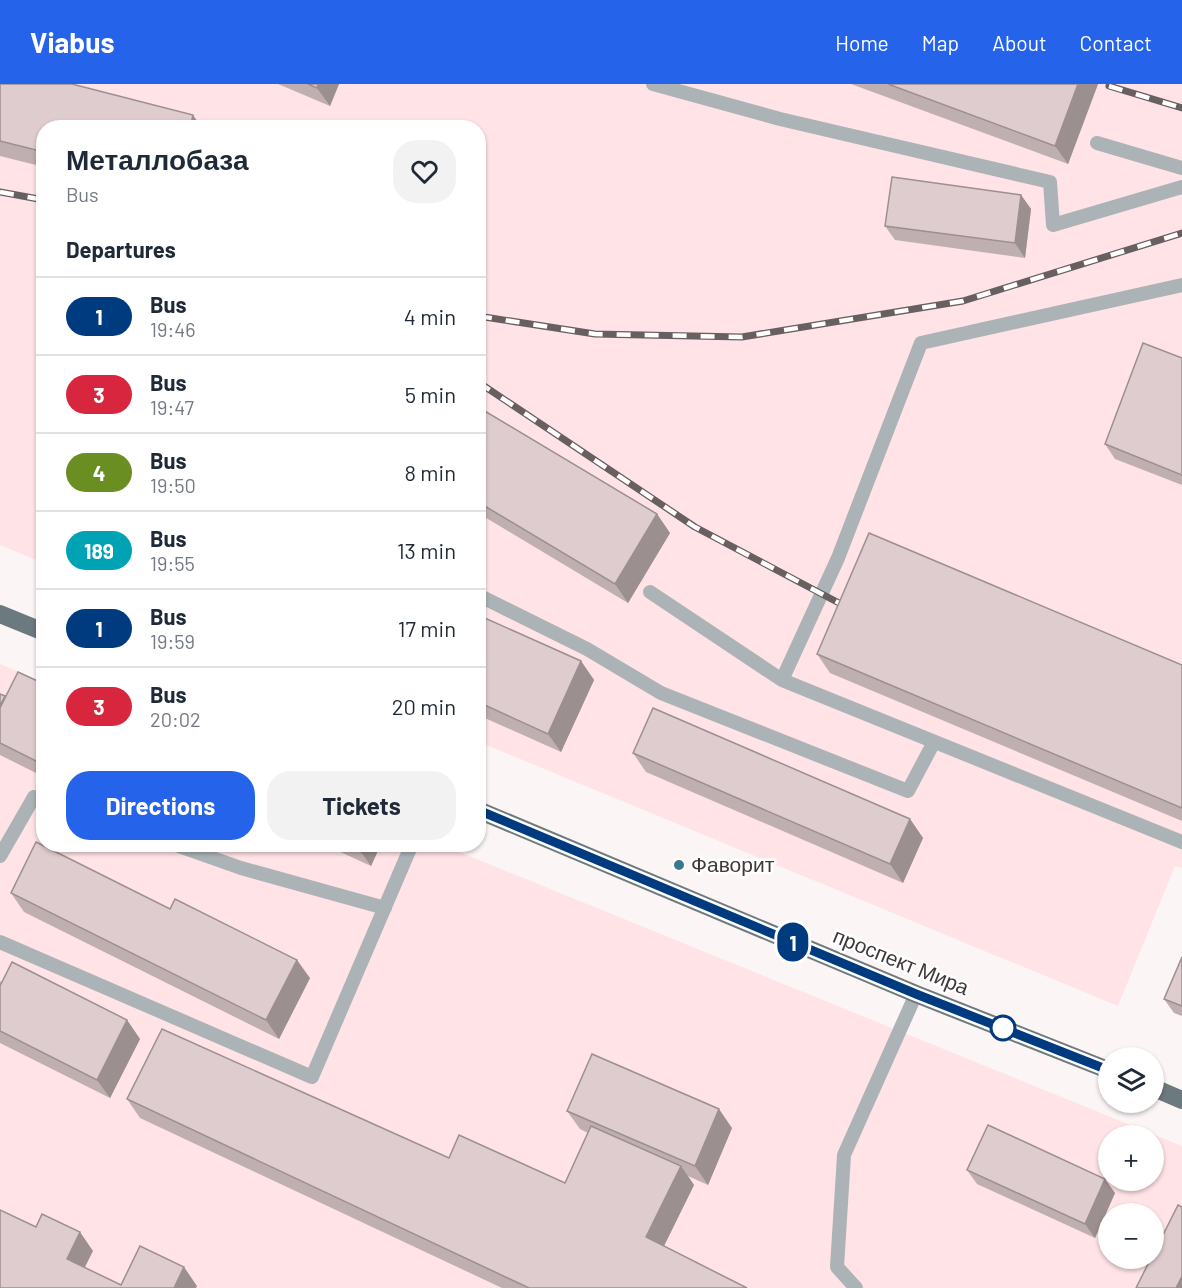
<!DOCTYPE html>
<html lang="en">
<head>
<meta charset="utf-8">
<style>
	:root { --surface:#fff; --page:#f2f2f3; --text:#1f2937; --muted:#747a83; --line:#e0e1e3; --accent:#2563eb }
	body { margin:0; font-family:Barlow,sans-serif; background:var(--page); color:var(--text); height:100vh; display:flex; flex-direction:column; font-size:22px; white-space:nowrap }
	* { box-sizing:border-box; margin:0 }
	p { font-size:20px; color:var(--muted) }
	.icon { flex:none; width:33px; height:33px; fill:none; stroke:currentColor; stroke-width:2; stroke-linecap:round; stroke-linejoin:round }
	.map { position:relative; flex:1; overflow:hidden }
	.sheet { position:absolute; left:36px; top:36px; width:450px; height:732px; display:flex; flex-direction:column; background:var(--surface); border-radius:24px; box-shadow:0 2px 4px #0004 }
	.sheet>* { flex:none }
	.badge { padding:0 12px; border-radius:20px; font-size:21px; line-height:39px }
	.buttons { position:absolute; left:1098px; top:963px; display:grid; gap:12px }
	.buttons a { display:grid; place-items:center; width:66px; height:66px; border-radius:50%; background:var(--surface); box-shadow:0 2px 4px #0004; font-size:30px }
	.map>.badge { position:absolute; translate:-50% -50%; box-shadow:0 0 0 3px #fff }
	h2 { padding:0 30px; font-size:22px; line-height:54px }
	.round { display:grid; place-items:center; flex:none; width:63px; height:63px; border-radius:24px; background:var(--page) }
	.headline { display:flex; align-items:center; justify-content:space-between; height:102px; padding:0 30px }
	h1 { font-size:28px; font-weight:700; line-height:45px }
	.cta { display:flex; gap:12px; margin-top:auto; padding:12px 30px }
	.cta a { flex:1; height:69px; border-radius:24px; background:var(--accent); color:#fff; font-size:24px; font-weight:700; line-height:69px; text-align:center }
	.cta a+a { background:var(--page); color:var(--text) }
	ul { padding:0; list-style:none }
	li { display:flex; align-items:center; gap:18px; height:78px; padding:0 30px; border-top:2px solid var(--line) }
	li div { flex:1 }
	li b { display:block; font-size:22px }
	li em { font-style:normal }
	li .badge { min-width:66px; font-weight:700; text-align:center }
	header { display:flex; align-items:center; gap:36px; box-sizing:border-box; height:84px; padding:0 30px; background:var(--accent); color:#fff }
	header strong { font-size:28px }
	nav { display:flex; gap:33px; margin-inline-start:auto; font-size:21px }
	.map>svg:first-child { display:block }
	.built { fill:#ffe3e6; fill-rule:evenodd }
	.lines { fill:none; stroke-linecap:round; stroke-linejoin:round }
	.lane { stroke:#abb3b6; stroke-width:14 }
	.primary { stroke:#6c7a7f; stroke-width:18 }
	.rail-casing { stroke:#675f60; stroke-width:7 }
	.rail { stroke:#fff; stroke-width:4.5; stroke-dasharray:14; stroke-linecap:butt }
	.wall { fill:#c0afb1 }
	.shaded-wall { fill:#9c8f90 }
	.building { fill:#dfccce; stroke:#9c8f90; stroke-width:1.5 }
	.line-casing { stroke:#fff; stroke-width:14 }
	.line { stroke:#003b80; stroke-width:9 }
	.poi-dot { fill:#39778c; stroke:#fff; stroke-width:2 }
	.stop-dot { fill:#fff; stroke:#003b80; stroke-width:3 }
	.labels { text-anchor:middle; stroke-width:5; stroke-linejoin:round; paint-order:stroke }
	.poi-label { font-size:21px; fill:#403839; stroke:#fff; text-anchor:start }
	.street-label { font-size:21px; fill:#403839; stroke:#fff }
</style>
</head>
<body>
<header>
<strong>Viabus</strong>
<nav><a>Home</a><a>Map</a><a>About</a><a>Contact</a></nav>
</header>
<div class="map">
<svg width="1182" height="1204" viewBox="0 0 1182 1204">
	<rect width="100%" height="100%" fill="#fcf5f5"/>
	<!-- built -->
	<path class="built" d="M0,0h1182v784l-7,-2 -57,140 -639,-264 -1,-614h-434l-1,435 -43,-18z
		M0,580l43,18 1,162 398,1 740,301v142h-1182zM1108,1052h46v44h-46zM1108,1130h46v44h-46z"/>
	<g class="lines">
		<!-- lane -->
		<path class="lane" d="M653,0l127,35 270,63 3,43 129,-38
			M1097,59l85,25
			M1182,201l-261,58 -83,215 -56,122 400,162
			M650,508l132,88
			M478,511l109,54 74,44 247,98 26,-49
			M173,760l68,24 144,40
			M0,772l34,-59 10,3
			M0,858l312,135 100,-233
			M856,1204l-19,-21 7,-112 72,-161"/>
		<!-- primary -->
		<path class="primary" d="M0,530l44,18
			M478,726l438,184 192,76
			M1154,1004l28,12"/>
		<defs>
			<path id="rail" d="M1109,2l73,22
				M0,108l44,8
				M478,232l117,18 147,3 221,-36 219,-68
				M478,298l217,145 144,76"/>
		</defs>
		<!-- rail casing -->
		<use href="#rail" class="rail-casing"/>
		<!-- rail -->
		<use href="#rail" class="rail"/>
	</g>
	<!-- wall -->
	<path class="wall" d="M0,0l44,44v39l-44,-11z
		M278,0h61l-9,22z
		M851,0h247l-30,80z
		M1021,111l10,14 -6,49 -130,-18 -10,-14z
		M1182,274v127l-67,-26 -10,-15z
		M478,323l179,107 13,19 -42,70 -150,-90z
		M478,531l103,46 13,19 -33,72 -83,-37z
		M817,570l365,11v156l-352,-148z
		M44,600v93l-44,-22v-61l5,3z
		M633,669l277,66 13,19 -20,45 -257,-111z
		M323,760h58l-10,22z
		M11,809l299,85 -31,61 -255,-127z
		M1182,873v59l-8,-3 -10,-14z
		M0,897l2,2 125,37 13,19 -30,59 -110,-55z
		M127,1015l322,59 116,25 23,-50 -8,-4 -13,-18 165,17 -24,57 -20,-9 6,9 -30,61 83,42h-245l-362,-170z
		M967,1086l148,23 -20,45 -118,-54z"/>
	<!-- shaded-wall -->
	<path class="shaded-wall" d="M318,0h21l-9,22 -13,-18z
		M1078,0h20l-30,80 -13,-18z
		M193,31l9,13h-12z
		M1021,111l10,14 -6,49 -10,-15z
		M657,430l13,19 -42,70 -13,-19z
		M581,577l13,19 -33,72 -13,-18z
		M910,735l13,19 -20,45 -13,-19z
		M365,760h16l-10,22 -10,-14z
		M297,876l13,18 -31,61 -13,-19z
		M127,936l13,19 -30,59 -13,-18z
		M719,1025l13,19 -24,57 -13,-19z
		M681,1082l13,19 -35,71 -13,-19z
		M1105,1095l10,14 -20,45 -10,-14z
		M80,1148l13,19 -13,26 -13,-18z
		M184,1183l13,19 -1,2h-22z
		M1182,1192v12h-6z"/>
	<!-- building -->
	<path class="building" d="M0,0h72l121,31 -3,13h-146v24l-44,-11z
		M308,0h10l-1,4z
		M888,0h190l-23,62z
		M892,93l129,18 -6,48 -130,-17z
		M1143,259l39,15v117l-77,-31z
		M478,323l179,107 -42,70 -137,-82z
		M869,449l313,132v143l-365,-154z
		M478,531l103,46 -33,73 -70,-32z
		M18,588l26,12v81l-44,-22v-35z
		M0,610l5,2 -5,10z
		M653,624l257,111 -20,45 -257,-111z
		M36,758l134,67 5,-10 122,61 -31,60 -255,-127z
		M345,760h20l-4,8z
		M1182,873v49l-18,-7z
		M12,878l115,58 -30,60 -97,-49v-45z
		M162,945l287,129 10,-23 106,48 26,-57 90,40 -35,71 101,51h-218l-402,-189z
		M592,970l127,55 -24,57 -128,-55z
		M988,1041l117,54 -20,45 -118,-54z
		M1178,1121l4,2v69l-6,12h-40l15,-30h3v-5z
		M0,1126l36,17 6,-13 38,18 -13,27 54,26 19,-39 44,21 -10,21h-174z"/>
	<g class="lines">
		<defs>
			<path id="line" d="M478,726l438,184 192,76"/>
		</defs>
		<!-- line casing -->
		<use href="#line" class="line-casing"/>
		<!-- line -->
		<use href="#line" class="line"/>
	</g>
	<!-- markers -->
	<circle class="poi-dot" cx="679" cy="781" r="6"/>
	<circle class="stop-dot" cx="1003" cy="944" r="12"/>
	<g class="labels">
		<!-- poi labels -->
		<g class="poi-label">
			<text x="691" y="788">Фаворит</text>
		</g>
		<!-- street labels -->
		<g class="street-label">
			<text transform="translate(901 878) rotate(22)" y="7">проспект Мира</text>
		</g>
	</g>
</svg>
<div class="buttons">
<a><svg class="icon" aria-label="layers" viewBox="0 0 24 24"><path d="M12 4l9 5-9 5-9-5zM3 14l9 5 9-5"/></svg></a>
<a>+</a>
<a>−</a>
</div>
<b class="badge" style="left:793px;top:858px;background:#003b80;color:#fff">1</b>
<section class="sheet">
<div class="headline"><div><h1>Металлобаза</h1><p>Bus</p></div><a class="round"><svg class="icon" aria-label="heart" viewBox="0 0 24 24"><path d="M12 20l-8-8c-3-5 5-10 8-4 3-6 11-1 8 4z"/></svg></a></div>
<h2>Departures</h2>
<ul>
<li><span class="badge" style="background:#003b80;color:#fff">1</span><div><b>Bus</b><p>19:46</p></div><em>4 min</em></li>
<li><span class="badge" style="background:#d7263d;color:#fff">3</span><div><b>Bus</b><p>19:47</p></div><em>5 min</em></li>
<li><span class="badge" style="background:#6b8e23;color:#fff">4</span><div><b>Bus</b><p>19:50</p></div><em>8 min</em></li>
<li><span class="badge" style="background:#00a3b4;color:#fff">189</span><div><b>Bus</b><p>19:55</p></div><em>13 min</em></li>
<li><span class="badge" style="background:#003b80;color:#fff">1</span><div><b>Bus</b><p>19:59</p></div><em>17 min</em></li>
<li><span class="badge" style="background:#d7263d;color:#fff">3</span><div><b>Bus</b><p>20:02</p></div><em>20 min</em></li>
</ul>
<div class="cta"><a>Directions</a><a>Tickets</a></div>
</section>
</div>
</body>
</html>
